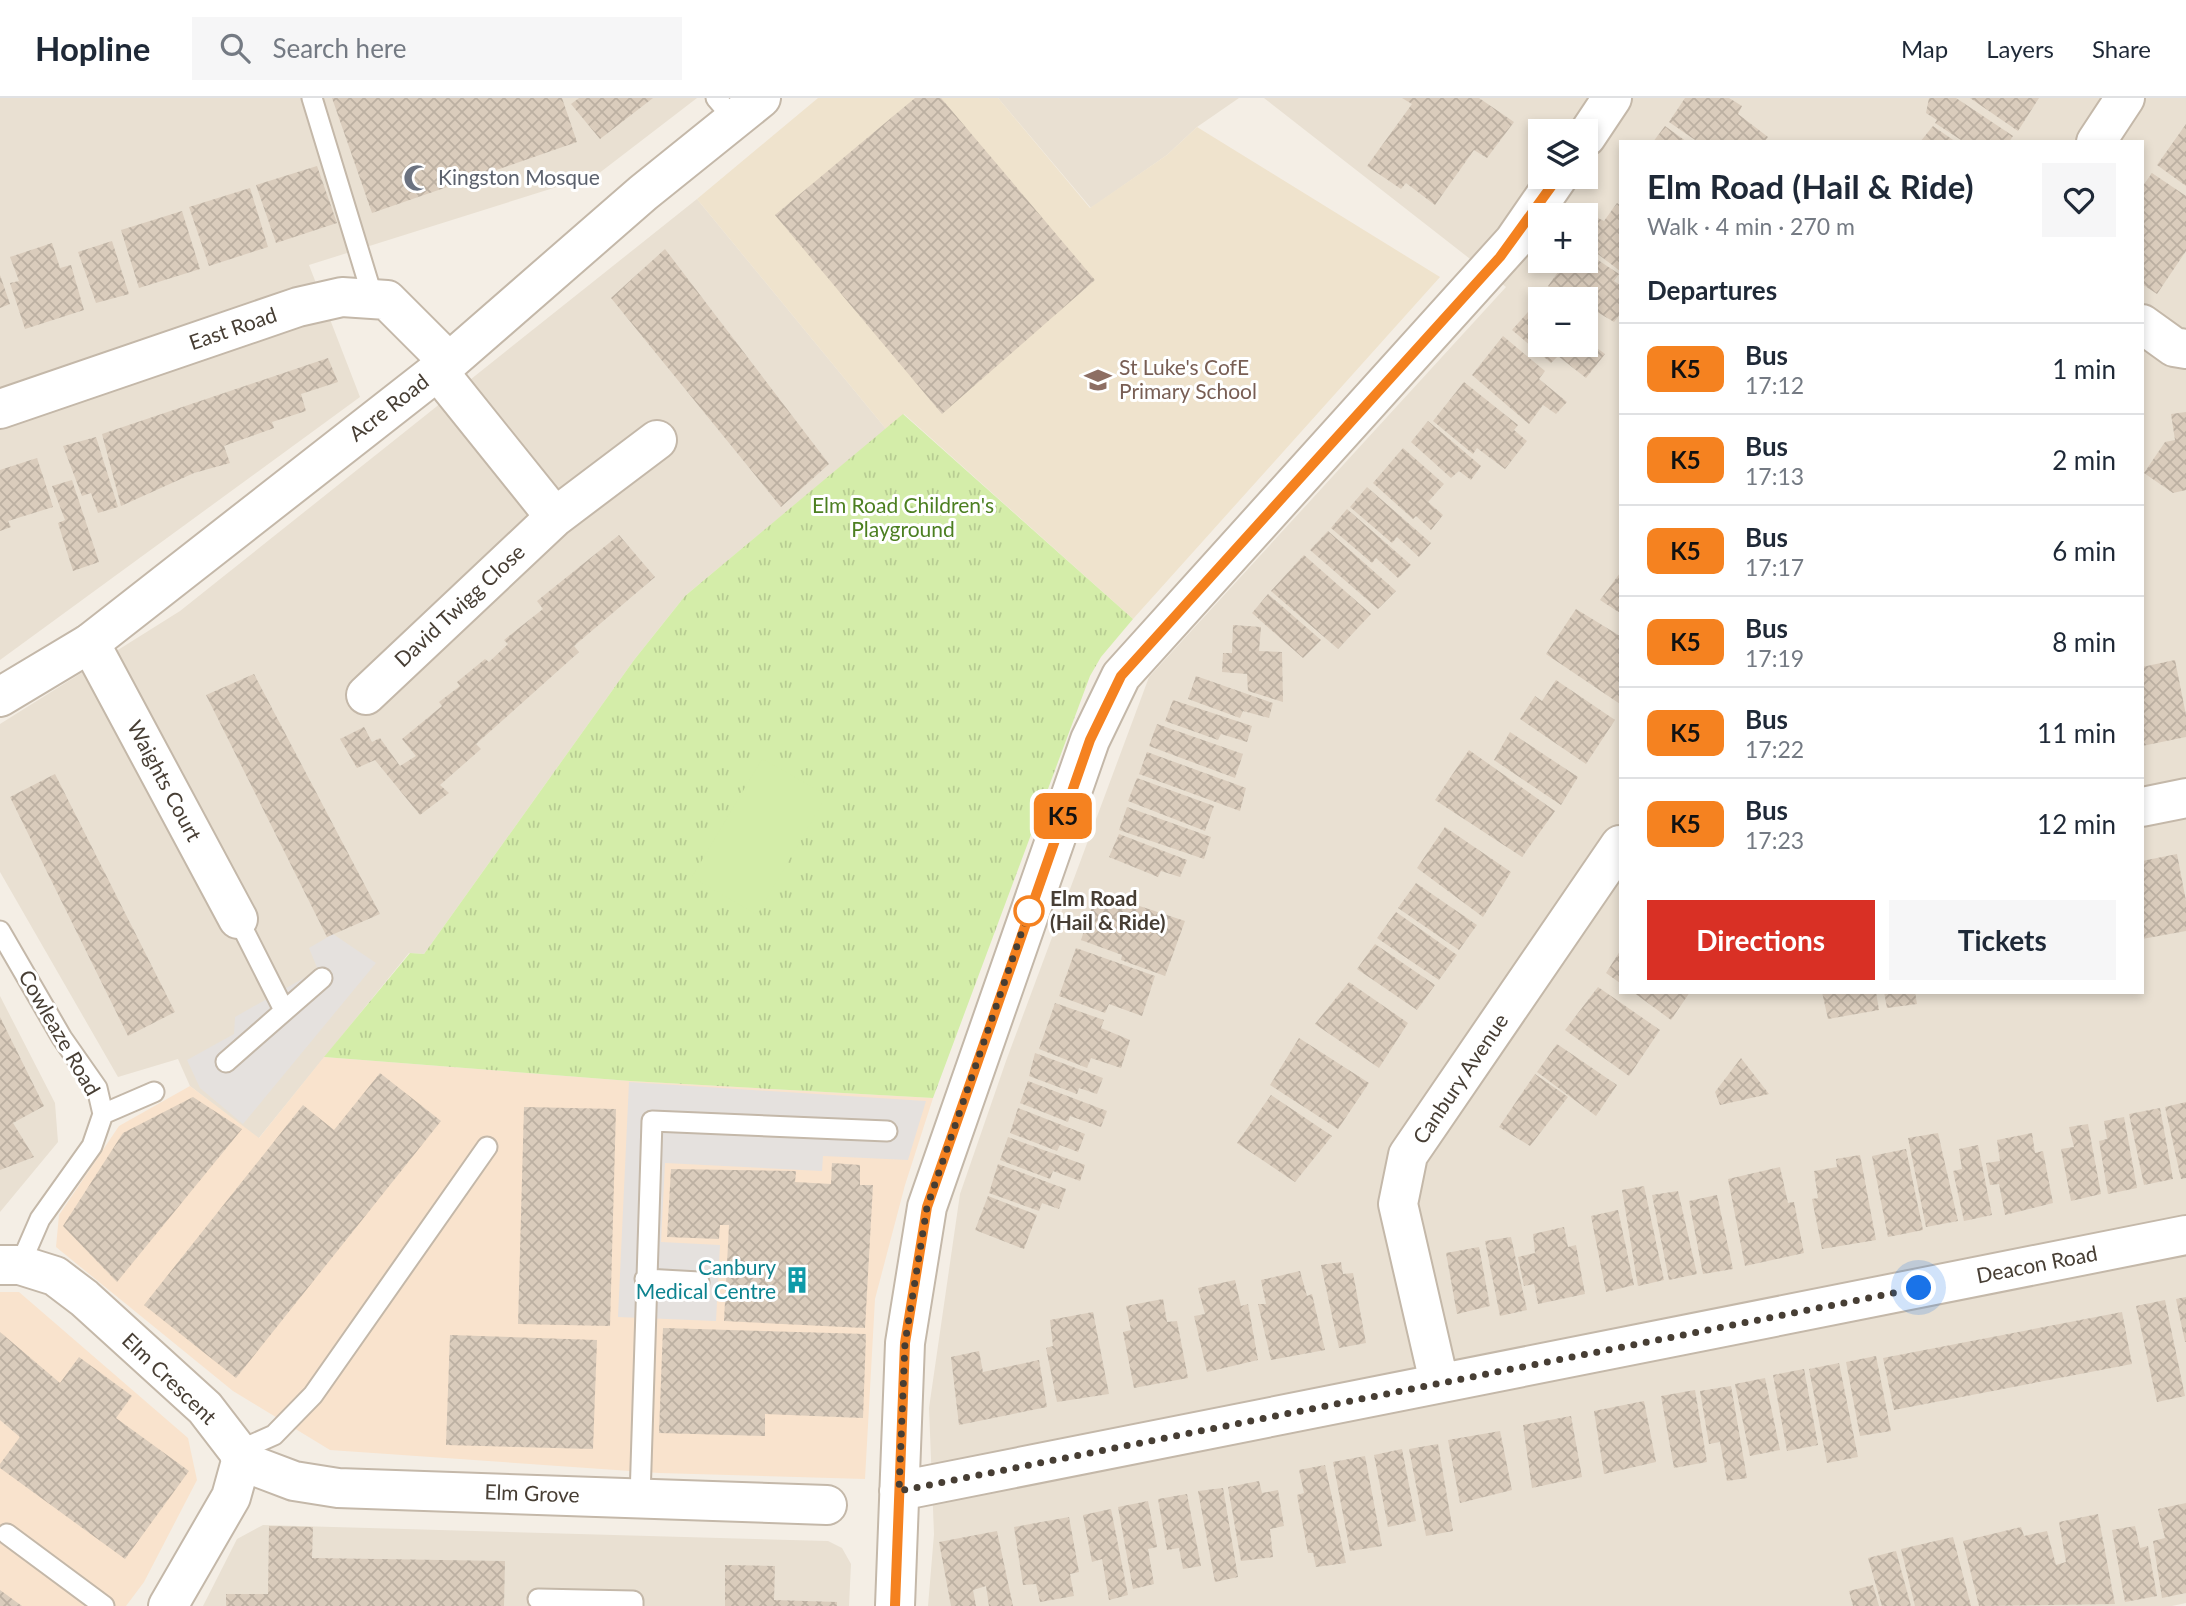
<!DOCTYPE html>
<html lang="en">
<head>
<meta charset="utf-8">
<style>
	:root { --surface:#fff; --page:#f6f6f7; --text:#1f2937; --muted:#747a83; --line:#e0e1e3; --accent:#d93025 }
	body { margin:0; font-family:Lato,sans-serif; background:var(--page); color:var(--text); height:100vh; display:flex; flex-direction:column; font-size:26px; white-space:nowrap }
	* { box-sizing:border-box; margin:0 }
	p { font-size:23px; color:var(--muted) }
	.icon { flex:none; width:38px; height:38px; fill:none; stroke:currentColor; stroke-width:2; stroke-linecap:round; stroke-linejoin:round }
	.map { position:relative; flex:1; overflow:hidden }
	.side { position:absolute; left:1619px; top:42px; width:525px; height:854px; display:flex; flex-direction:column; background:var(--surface); border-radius:0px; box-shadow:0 4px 10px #0003 }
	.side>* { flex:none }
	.badge { padding:0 14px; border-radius:10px; font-size:24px; line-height:46px }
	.controls { position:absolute; left:1528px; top:21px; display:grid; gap:14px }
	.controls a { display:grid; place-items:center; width:70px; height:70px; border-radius:0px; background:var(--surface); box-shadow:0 4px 10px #0003; font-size:35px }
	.you { position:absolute; width:35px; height:35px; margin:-18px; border:5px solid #fff; border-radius:50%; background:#1a73e8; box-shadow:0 0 0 10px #1a73e833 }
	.map>.badge { position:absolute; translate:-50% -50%; box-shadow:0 0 0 4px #fff }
	h2 { padding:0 28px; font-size:26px; line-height:63px }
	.round { display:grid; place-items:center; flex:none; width:74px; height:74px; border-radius:0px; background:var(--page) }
	.overview { display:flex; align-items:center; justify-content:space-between; height:119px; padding:0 28px }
	h1 { font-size:33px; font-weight:700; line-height:52px }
	.action { display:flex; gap:14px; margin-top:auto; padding:14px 28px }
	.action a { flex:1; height:80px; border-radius:0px; background:var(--accent); color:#fff; font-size:28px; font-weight:700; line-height:80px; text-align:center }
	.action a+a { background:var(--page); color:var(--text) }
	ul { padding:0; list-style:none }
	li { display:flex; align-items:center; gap:21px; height:91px; padding:0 28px; border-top:2px solid var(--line) }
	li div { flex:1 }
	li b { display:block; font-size:26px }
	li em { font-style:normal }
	li .badge { min-width:77px; font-weight:700; text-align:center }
	header { display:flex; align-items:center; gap:42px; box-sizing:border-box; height:98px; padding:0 35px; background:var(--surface); border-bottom:2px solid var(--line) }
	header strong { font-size:33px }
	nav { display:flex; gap:38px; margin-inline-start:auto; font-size:24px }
	.search { width:490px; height:63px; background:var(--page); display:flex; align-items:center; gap:18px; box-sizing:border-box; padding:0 24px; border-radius:0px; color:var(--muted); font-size:26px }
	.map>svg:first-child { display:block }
	.residential { fill:#e9e0d2; fill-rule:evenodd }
	.commercial { fill:#f9e3cd }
	.education { fill:#efe3cd }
	.grass { fill:url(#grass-tufts) }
	.pitch { fill:#d4eda9 }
	.parking { fill:#e5e1de }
	.building { fill:url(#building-cross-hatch) }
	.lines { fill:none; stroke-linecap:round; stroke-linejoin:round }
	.service-casing { stroke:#c4b8a9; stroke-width:23 }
	.minor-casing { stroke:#c4b8a9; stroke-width:42 }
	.tertiary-casing { stroke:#c4b8a9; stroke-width:42 }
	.service { stroke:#fff; stroke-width:19 }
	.minor { stroke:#fff; stroke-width:38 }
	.tertiary { stroke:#fff; stroke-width:38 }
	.line-casing { stroke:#fff; stroke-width:16 }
	.line { stroke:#f58220; stroke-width:10 }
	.walk { stroke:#473e34; stroke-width:7; stroke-dasharray:0 12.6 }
	.stop-dot { fill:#fff; stroke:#f58220; stroke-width:3.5 }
	.labels { text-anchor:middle; stroke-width:6; stroke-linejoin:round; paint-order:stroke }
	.worship-label { font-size:21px; fill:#5b616d; stroke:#fff; text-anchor:start }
	.street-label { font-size:21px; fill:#473e34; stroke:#fff }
	.education-label { font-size:21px; fill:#785e54; stroke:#fff; text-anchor:start }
	.park-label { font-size:21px; fill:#4c7f21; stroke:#fff }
	.stop-label { font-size:21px; font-weight:bold; fill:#473e34; stroke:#fff; text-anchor:start }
	.culture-label { font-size:21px; fill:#0d838f; stroke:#fff; text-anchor:end }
</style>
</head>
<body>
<header>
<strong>Hopline</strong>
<div class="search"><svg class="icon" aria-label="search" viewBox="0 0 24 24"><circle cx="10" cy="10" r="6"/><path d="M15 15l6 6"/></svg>Search here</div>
<nav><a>Map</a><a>Layers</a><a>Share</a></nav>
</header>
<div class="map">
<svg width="2186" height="1508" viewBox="0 0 2186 1508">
	<defs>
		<pattern id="grass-tufts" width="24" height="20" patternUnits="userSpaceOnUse" patternTransform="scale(1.75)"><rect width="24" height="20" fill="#d4eda9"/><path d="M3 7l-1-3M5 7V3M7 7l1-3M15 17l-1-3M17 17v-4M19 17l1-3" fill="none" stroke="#b7cc92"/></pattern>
		<pattern id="building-cross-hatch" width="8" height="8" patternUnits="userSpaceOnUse" patternTransform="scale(1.75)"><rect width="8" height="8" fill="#daccbc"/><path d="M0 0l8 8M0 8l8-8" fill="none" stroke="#bcb0a2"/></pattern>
	</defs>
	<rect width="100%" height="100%" fill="#f4eee5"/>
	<!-- residential -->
	<path class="residential" d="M0,0h697l-99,76 -289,91 51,132 -360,263z
		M998,0h241l-42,29 -30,28 -76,53z
		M1264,0h922v1505l-14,3h-1244l6,-72 -5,-126 31,-214 46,-133 143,-384 357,-390zM1540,33h46v46h-46zM1620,44h522v850h-522zM1540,117h46v46h-46zM1540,201h46v46h-46z
		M697,101l189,230 -201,167 -51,64 -210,294 -15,-1 -151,186 -68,-53 -12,-27 -60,18 -118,-205v-148l180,-113z
		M0,898l55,107 3,39 -58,70z
		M263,1427l565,16 14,7 9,16 -2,42h-646l34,-67z"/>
	<!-- commercial -->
	<path class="commercial" d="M324,959l306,24 303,17 -28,87 -30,114 -10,180 -206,-6 -329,-23 -97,-59 -177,-144 3,-32 60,-89 71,-40 69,52z
		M0,1194h19l169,146 9,42 -53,102 -18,24h-126z"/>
	<!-- education -->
	<path class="education" d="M818,0h180l92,110 77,-53 30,-28 243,150 -307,342 -229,-205 -18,15 -189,-230z"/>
	<!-- grass -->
	<path class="grass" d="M903,316l230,205 -32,38 -11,19 -157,422 -303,-17 -306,-24 86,-104 14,1 210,-294 51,-64z"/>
	<!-- pitch -->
	<path class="pitch" d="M762,661l65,36 -70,120 -65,-38z"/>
	<!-- parking -->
	<path class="parking" d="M333,836l43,29 -133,161 -43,-36 -13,-28 47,-26 1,-17 83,-47 -9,-22z
		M629,984l297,19 -18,59 -85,-4 -1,15 -157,-8 -4,79 59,3 -4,76 -98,-4z"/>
	<!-- building -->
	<path class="building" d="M332,0h230l15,44 -205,71z
		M579,0h74l-53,41 -29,-35z
		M915,0h26l154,182 -153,134 -167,-199z
		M1402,0h77l35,24 -27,36 -13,-8 -39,55 -29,-22 -5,6 -34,-23 45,-62z
		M1685,0h44l13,8 -4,8 30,23 -4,5h-66l-29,-20z
		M1929,0h27l57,38 -4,6h-45l-29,-19 2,-3 -11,-7z
		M1970,0h69l-21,33z
		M2186,26v62l-29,-21z
		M1665,28l22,16h-34z
		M1933,28l23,16h-36z
		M317,68l20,57 -61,20 -20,-58z
		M2152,75l34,23v55l-29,43 -15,-10v-97z
		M250,90l18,59 -59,19 -20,-59z
		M1617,105l3,2v66l-34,-26v-12l10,-16 8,4z
		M182,113l18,58 -61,19 -18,-58z
		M112,143l17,53 -33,9 -18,-51z
		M52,145l8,25 11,-3 13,45 -59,19 -15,-46 9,-2 -9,-24z
		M665,151l164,215 -48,43 -170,-209z
		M1586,154l33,22 -5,7 6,4v29l-6,8 -20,-12 -5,6 -3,-2v-15h-20l-18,-13 18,-25h20z
		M0,177l10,29 -10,4z
		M1542,198l5,3h-7v46h46v-5l19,14 -19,24 -28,-22 -7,7 -39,-33z
		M1503,238l42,35 -6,8 28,23 -11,12 -13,-9 -14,19 -57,-49z
		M328,260l10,24 -37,12 5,17 -34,11 2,6 -50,18 6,17 -36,10 -73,33 -19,-72z
		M1464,284l54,43 -4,5 13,11 -22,28 -28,-21 -4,6 -40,-33z
		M2186,314v78l-13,3 -29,-20 21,-31 10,-2 -4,-26z
		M1428,323l53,45 -10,14 -12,-9 -8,7 -40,-36z
		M96,339l22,70 -20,6 -7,-20 -9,3 -19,-50z
		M1403,350l41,36 -16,18 15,13 -12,15 -15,-14 -3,3 -40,-36z
		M37,360l16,49 -45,14 3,6 -11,4v-61z
		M72,382l27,82 -26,9 -15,-48 7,-3 -13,-34z
		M1367,389l64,56 -12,14 -22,-20 -5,6 -42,-36z
		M1347,411l64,56 -13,13 -22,-20 -4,5 -41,-35z
		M1328,433l68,60 -18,18 -68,-59z
		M619,437l36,42 -81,69 5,6 -103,92 5,5 -41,36 9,8 -29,22 -45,-55 -18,8 -17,-29 24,-12 8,15 8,-4 20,28 16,-10 -14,-17 40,-33 -3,-4 21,-16 -3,-4 28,-23 4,3 19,-18 -4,-4 39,-31 -6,-8z
		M1304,457l67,59 -33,35 -67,-58z
		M1620,475v40l-20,-13z
		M1268,496l53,46 -18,18 -51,-45z
		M1576,511l44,27v68l-74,-50z
		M1233,527l28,2 -2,24 23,1 1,50 -35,-11 -1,-17 -25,-2 1,-19h9z
		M2175,562l11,55v22l-44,9v-79z
		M254,576l126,240 -53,23 -121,-242z
		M1196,578l77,27 -4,15 -26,-7 -3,7 -52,-19z
		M1556,582l59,40 -29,44 -66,-45 15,-23 7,5z
		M1173,602l79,26 -5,16 -26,-8 -3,6 -53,-19z
		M1157,626l86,30 -8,24 -86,-32z
		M1510,634l68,45 -17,28 -67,-45z
		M1469,652l86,61 -33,46 -87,-57z
		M1147,654l99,36 -6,23 -101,-37z
		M55,676l120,238 -47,24 -118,-239z
		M1137,680l77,28 -9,25 -77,-30z
		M1127,709l84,30 -7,22 -85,-29z
		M1445,729l66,45 -28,45 -66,-49z
		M1119,736l68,26 -7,17 -19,-6 -3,6 -49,-20z
		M2177,756l9,47v30l-44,8v-78z
		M1416,785l61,42 -18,25 -61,-42z
		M1097,794l88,29 -20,55 -44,-16 1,-5 -41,-15z
		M1396,814l61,43 -18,25 -62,-42z
		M1375,846l60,41 -18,25 -60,-41z
		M1076,850l79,28 -13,40 -33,-12 -4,9 -46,-17z
		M1620,853v32l-14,-10z
		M1349,884l59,41 -29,45 -64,-44z
		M1598,889l62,43 -31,46 -64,-46z
		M1633,894h57l-19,28z
		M1822,894h54l3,18 -51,9z
		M1884,894h31l2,12 -30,4z
		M1055,905l49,17 -3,8 29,12 -9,28 -30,-10 -4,10 -48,-19z
		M0,919l44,89 -31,17 21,34 -34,13z
		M1299,940l70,45 -31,46 -68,-44z
		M1557,946l60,41 -21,31 -59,-44z
		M1035,955l68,25 -6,16 -18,-6 -2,6 -48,-18z
		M1741,960l28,36 -49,11 -5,-13z
		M380,975l61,48 -205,257 -92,-73 159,-200 31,25z
		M1535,976l33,23 -38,49 -31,-19z
		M1028,983l79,30 -6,16 -31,-11 -2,6 -48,-19z
		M1271,997l61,41 -37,46 -58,-39z
		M193,999l49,32 -125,153 -54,-56 60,-93z
		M2186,1004v76l-5,1 -16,-72z
		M524,1009l92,2 -6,217 -92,-2z
		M1018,1010l67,26 -7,18 -18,-7 -3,6 -47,-18z
		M2160,1010l13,71 -29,6 -15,-71z
		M2124,1019l13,71 -29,6 -9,-53 8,-2 -3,-18z
		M2088,1026l13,70 -30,7 -10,-52 13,-2 -5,-20z
		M1938,1035l20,88 -32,6 -18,-89z
		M2032,1035l3,20 8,-2 10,52 -48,12 -6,-31 -9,1 -4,-22 14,-2 -3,-21z
		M1008,1039l77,28 -5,16 -27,-10 -3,8 -50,-19z
		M1978,1047l14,70 -28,6 -11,-50 9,-2 -3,-20z
		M1906,1051l17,81 -35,7 -16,-81z
		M1860,1057l16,85 -54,9 -10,-50 6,-1 -4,-27 23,-4 -1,-8z
		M832,1065l28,2v20h13l-8,143 -141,-7 5,-96h-9l-1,14 -52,-2 4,-68 125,2 -1,11 36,2z
		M998,1066l68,25 -7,20 -17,-6 -3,8 -50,-18z
		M1780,1069l8,36 6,-1 10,51 -59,13 -17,-87z
		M1644,1088l20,94 -26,6 -16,-96z
		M1678,1093l19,83 -28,6 -17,-85z
		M1717,1097l16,74 -30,5 -14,-73z
		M988,1098l49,19 -13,34 -49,-19z
		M1618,1112l16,75 -28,7 -15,-76z
		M1564,1129l4,20 8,-2 9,49 -47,10 -4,-20 -10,2 -6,-29 17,-4 -2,-19z
		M1511,1139l16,73 -27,6 -15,-75z
		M1479,1149l11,59 -33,8 -11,-61z
		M1341,1164l2,12 10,-1 13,70 -27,5 -18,-83z
		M1300,1173l7,25 5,-2 13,56 -54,10 -13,-56h8l-5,-24z
		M1235,1182l6,26 7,-2 10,56 -51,12 -13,-56 11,-2 -7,-26z
		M2186,1199v45h-1l-9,-43z
		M1163,1201l4,23 10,-1 11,57 -54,10 -11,-56 8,-2 -5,-24z
		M2165,1202l20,96 -28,6 -21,-96z
		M1093,1214l16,82 -52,8 -11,-54 7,-2 -3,-26z
		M2122,1214l10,52 -238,46 -11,-52z
		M663,1230l203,6 -3,84 -98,-4v22l-106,-3z
		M0,1234l60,51 19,-26 53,39 -16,22 73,53 -64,88 -125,-91v-4l20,-27 -20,-17z
		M450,1237l147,5 -4,109 -147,-4z
		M979,1253l4,21 56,-12 8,47 -88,18 -8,-68z
		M1876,1258l15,75 -31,5 -14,-74z
		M1839,1265l19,94 -31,6 -18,-94z
		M1804,1271l14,76 -31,6 -14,-76z
		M1765,1280l15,72 -30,6 -15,-72z
		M1731,1288l16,92 -20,3 -7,-39 -11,2 -9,-53z
		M1695,1292l12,72 -33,6 -13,-72z
		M1644,1303l12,61 -52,12 -10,-63z
		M1571,1318l11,61 -50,11 -9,-63z
		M1500,1333l12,59 -52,13 -12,-63z
		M1438,1346l15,87 -27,5 -17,-87z
		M1402,1351l14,72 -28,6 -14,-72z
		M1365,1358l17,90 -32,5 -17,-89z
		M1325,1367l21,98 -30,4 -3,-14h-5l-11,-58 7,-2 -5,-23z
		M1259,1383l3,12 16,-3 6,36 -14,3 3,28 -32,4 -13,-74z
		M1223,1390l15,89 -23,5 -17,-91z
		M1187,1396l14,72 -18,3 -4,-21 -12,2 -9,-51z
		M1148,1403l9,46 -9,2 6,35 -21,5 -15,-82z
		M2186,1405v90l-24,5 -9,-57 12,-3 -7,-29z
		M1111,1411l17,86 -19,5 -7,-41 -10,3 -9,-47z
		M2098,1416l17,90 -136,2 -16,-65 58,-14 3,9 23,-5 9,34 10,-3 -7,-40z
		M1069,1419l10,55 -9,2 4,22 -34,6 -4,-18 -13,1 -9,-58z
		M269,1428l44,1 -1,31 193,3 -1,45h-278v-12h42z
		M2135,1428l5,22 8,-2 9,50 -32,6 -13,-72z
		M997,1433l16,75h-24l-3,-20 -13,4 3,16h-25l-12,-64z
		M1953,1439l18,69h-56l-14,-57z
		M1896,1453l15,55h-29l-14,-48z
		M725,1467l50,1 -1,34 63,2v4h-112z
		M1873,1487l6,21h-26l-4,-15z
		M0,1492l22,16h-22z"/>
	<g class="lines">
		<defs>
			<path id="service" d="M312,0l61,200
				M716,0l18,21
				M238,821l46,91
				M0,833l62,107 35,50 6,26 -11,32 -52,73 -20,46
				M226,964l96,-84
				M103,1016l51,-22
				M645,1181l54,3
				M238,1353l36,-16 39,-40 174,-248
				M640,1400l12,-377 235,10
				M7,1436l97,72
				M538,1501l95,2v5"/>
			<path id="minor" d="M1586,39l26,-39
				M2096,44l29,-44
				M2142,226l32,23 12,2
				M0,311l298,-102 44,-10 45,3 62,62
				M555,419l102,-77
				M90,545l148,276
				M366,597l189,-178 -118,-147
				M2142,709l44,-9
				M0,1167h20l35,11 29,22 121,110 33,43 3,10 -10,36 -63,109
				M1439,1284l-41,-178 10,-49 212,-310
				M241,1363l53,20 44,7 489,17
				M899,1393l1287,-256
				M895,1508l10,-263 22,-136 163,-467 31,-64 393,-435 44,-64"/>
			<path id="tertiary" d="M0,599l90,-54 359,-281 194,-169 118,-95"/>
		</defs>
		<!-- service casing -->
		<use href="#service" class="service-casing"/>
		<!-- minor casing -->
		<use href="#minor" class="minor-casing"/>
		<!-- tertiary casing -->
		<use href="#tertiary" class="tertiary-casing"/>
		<!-- service -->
		<use href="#service" class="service"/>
		<!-- minor -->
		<use href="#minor" class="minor"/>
		<!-- tertiary -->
		<use href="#tertiary" class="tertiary"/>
	</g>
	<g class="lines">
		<defs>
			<path id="line" d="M895,1508l10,-263 22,-136 163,-467 31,-64 379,-419 58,-80"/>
		</defs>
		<!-- line casing -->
		<use href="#line" class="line-casing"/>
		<!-- line -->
		<use href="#line" class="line"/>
		<!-- walk -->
		<path class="walk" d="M1029,813l-102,296 -22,136 -6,148 1020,-203"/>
	</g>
	<!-- icons -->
	<defs>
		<symbol id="mosque-bare" viewBox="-9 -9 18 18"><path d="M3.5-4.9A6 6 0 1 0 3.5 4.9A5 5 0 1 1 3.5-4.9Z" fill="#6b7280" stroke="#fff" stroke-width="2.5" paint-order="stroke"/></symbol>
		<symbol id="school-bare" viewBox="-9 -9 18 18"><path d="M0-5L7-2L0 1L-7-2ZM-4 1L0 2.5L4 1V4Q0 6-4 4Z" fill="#8d6e63" stroke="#fff" stroke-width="2.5" paint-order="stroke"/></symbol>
		<symbol id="building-bare" viewBox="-9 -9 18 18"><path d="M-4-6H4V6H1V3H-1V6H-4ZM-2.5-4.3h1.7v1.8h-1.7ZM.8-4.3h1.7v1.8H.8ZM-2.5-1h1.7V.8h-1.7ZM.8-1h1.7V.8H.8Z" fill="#0f9aa8" stroke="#fff" stroke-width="2.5" paint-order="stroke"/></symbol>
	</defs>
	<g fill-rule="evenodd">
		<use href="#mosque-bare" x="398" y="61" width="38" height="38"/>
		<use href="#school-bare" x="1079" y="263" width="38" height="38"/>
		<use href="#building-bare" x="778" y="1163" width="38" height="38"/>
	</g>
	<!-- markers -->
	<circle class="stop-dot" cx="1029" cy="813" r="14"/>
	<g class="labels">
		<!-- worship labels -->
		<g class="worship-label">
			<text x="438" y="87">Kingston Mosque</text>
		</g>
		<!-- street labels -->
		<g class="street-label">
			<text transform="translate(233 231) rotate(-19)" y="7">East Road</text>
			<text transform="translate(389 310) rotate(-38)" y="7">Acre Road</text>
			<text transform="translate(460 508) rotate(-43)" y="7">David Twigg Close</text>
			<text transform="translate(164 683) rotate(62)" y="7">Waights Court</text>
			<text transform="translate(59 935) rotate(60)" y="7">Cowleaze Road</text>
			<text transform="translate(1461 981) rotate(-56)" y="7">Canbury Avenue</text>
			<text transform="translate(2037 1167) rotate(-11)" y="7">Deacon Road</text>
			<text transform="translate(169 1281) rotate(44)" y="7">Elm Crescent</text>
			<text transform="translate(532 1396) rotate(2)" y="7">Elm Grove</text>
		</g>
		<!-- education labels -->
		<g class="education-label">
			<text x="1119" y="277">St Luke's CofE<tspan x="1119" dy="24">Primary School</tspan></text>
		</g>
		<!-- park labels -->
		<g class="park-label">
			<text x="903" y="415">Elm Road Children's<tspan x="903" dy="24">Playground</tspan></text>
		</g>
		<!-- stop labels -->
		<g class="stop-label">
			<text x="1050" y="808">Elm Road<tspan x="1050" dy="24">(Hail &amp; Ride)</tspan></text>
		</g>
		<!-- culture labels -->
		<g class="culture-label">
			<text x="776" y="1177">Canbury<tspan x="776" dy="24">Medical Centre</tspan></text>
		</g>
	</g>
</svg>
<div class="controls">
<a><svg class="icon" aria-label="layers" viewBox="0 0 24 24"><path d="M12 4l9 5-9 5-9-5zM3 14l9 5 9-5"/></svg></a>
<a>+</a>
<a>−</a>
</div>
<div class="you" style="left:1919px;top:1190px"></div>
<b class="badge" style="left:1063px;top:718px;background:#f58220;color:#111">K5</b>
<section class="side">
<div class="overview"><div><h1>Elm Road (Hail &amp; Ride)</h1><p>Walk · 4 min · 270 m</p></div><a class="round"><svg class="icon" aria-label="heart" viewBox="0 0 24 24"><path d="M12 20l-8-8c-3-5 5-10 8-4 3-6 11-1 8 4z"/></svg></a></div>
<h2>Departures</h2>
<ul>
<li><span class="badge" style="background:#f58220;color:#111">K5</span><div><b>Bus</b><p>17:12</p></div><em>1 min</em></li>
<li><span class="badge" style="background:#f58220;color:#111">K5</span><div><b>Bus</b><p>17:13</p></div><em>2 min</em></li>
<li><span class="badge" style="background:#f58220;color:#111">K5</span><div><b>Bus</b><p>17:17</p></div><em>6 min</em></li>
<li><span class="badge" style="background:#f58220;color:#111">K5</span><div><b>Bus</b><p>17:19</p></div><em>8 min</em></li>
<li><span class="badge" style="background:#f58220;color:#111">K5</span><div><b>Bus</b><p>17:22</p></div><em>11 min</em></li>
<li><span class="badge" style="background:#f58220;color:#111">K5</span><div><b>Bus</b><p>17:23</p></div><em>12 min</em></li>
</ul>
<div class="action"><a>Directions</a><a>Tickets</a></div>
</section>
</div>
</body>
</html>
